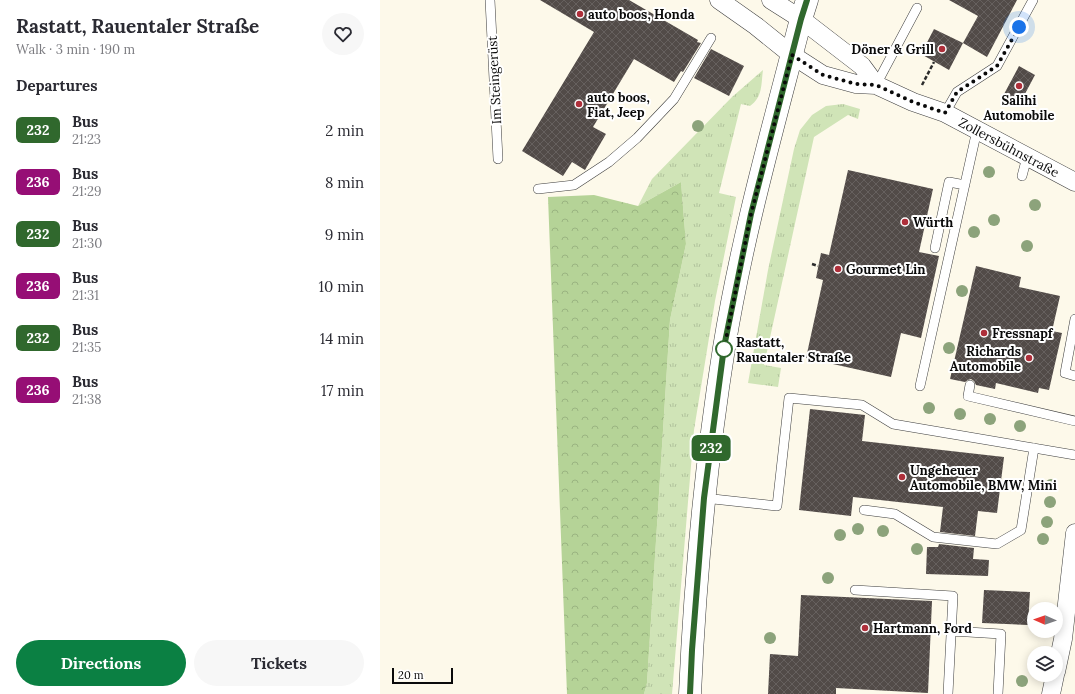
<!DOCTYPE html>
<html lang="en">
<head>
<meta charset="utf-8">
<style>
	:root { --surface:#fff; --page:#f7f7f7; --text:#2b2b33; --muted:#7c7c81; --accent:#0b8043 }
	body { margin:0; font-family:Lora,serif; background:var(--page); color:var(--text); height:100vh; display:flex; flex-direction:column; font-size:15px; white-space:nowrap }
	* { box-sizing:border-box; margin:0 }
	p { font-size:13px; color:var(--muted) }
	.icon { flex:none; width:22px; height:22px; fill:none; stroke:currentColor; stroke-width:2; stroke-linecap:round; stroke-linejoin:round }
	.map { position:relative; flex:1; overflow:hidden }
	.side { display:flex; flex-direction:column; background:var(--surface); width:380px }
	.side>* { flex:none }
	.badge { padding:0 8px; border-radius:6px; font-size:14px; line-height:26px }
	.needle { width:26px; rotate:272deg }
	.controls { position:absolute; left:647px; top:602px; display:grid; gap:8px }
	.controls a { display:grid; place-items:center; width:36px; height:36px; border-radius:50%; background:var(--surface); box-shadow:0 2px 10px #0003; font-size:20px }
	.scale { position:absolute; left:12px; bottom:10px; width:61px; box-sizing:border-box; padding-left:4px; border:2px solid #0a0a0a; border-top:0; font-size:11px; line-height:14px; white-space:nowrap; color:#0a0a0a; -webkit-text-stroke:3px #fff; paint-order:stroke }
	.you { position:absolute; width:20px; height:20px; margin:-10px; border:3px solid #fff; border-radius:50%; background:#1a73e8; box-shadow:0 0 0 6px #1a73e833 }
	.map>.badge { position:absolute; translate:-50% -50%; box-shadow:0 0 0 2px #fff }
	h2 { padding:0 16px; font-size:15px; line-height:36px }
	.round { display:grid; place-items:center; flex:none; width:42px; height:42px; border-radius:21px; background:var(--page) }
	.headline { display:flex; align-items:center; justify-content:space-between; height:68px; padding:0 16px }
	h1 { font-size:19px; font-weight:700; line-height:30px }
	.cta { display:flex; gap:8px; margin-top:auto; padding:8px 16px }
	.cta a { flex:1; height:46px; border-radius:24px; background:var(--accent); color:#fff; font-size:16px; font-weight:700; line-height:46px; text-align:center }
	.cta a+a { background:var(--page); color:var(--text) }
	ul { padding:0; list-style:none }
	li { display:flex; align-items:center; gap:12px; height:52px; padding:0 16px }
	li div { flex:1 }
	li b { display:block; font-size:15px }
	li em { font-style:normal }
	li .badge { min-width:44px; font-weight:700; text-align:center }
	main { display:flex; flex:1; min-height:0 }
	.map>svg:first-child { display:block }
	.grass { fill:url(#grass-tufts) }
	.forest { fill:url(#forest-crowns) }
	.building { fill:url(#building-cross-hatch) }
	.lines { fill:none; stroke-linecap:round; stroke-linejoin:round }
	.service-casing { stroke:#3d3d3d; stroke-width:10 }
	.minor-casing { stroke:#3d3d3d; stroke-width:19 }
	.tertiary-casing { stroke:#3d3d3d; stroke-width:23 }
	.path { stroke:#2c2c2c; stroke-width:2.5; stroke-dasharray:4 2; stroke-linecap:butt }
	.service { stroke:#fff; stroke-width:9 }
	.minor { stroke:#fff; stroke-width:18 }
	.tertiary { stroke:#fff; stroke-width:22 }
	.tree { fill:#8ca37b }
	.line-casing { stroke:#fff; stroke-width:9 }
	.line { stroke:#30682d; stroke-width:6 }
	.walk { stroke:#0a0a0a; stroke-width:4; stroke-dasharray:0 7.2 }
	.poi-dot { fill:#ae2f3a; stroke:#fff; stroke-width:1.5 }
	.stop-dot { fill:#fff; stroke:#30682d; stroke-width:2 }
	.labels { text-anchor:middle; stroke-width:4; stroke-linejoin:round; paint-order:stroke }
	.poi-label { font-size:13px; font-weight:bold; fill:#0a0a0a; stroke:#fff; text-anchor:start }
	.street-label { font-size:13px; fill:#0a0a0a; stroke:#fff }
	.stop-label { font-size:13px; font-weight:bold; fill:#0a0a0a; stroke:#fff; text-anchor:start }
</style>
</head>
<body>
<main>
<section class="side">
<div class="headline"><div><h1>Rastatt, Rauentaler Straße</h1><p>Walk · 3 min · 190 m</p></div><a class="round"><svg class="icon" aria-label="heart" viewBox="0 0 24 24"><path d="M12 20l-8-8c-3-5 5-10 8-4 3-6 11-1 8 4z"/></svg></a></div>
<h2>Departures</h2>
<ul>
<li><span class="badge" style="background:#30682d;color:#fff">232</span><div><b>Bus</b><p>21:23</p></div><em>2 min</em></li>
<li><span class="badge" style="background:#960e75;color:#fff">236</span><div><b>Bus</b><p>21:29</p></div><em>8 min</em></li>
<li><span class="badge" style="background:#30682d;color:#fff">232</span><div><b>Bus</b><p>21:30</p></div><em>9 min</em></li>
<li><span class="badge" style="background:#960e75;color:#fff">236</span><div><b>Bus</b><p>21:31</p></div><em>10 min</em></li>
<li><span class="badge" style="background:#30682d;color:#fff">232</span><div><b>Bus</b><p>21:35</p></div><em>14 min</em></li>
<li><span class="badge" style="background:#960e75;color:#fff">236</span><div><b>Bus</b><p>21:38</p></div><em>17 min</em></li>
</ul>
<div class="cta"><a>Directions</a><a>Tickets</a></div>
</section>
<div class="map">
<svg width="695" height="694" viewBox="0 0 695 694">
	<defs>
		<pattern id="grass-tufts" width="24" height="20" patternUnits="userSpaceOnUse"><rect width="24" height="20" fill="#d0e4b7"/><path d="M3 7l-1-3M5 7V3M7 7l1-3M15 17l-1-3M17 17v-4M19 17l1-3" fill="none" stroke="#b1c29c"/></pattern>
		<pattern id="forest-crowns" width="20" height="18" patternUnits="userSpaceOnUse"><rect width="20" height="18" fill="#b5d397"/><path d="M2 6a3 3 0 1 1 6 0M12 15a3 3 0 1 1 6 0" fill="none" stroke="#9ab481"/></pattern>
		<pattern id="building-cross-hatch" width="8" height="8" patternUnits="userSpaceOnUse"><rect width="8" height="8" fill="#524b48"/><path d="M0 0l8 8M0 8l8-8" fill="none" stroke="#66605e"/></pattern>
	</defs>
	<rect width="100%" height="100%" fill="#fdf9ea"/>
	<!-- grass -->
	<path class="grass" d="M383,70c-2,14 0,27 -13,36l-9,-2 -22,89 17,4 -21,104 -21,129 -22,264h-28l3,-11 23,-363 16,-76 -5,-62 -43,24 14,-27 80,-82z
		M463,104l17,5 -2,10 -10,-4 -34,22 -50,228 17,3 -3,19 -30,-4 20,-113 26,-121 6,-19 12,-15 14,-9z"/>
	<!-- forest -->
	<path class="forest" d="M301,182l5,62 -16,76 -23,363 -3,11h-77l-19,-497 46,-2 44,11z"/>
	<!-- building -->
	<path class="building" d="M160,0h89l69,40 -1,2 4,1 -18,29 -2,-1 -7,11 -40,-23 -41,68 13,7 -21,36 -13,-8 -9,14 -41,-25 72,-119z
		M569,0h68l-30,57 -24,-14 15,-27z
		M554,29l29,14 -14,27 -28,-16z
		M331,49l33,17 -15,30 -35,-18z
		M639,66l16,9 -16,30 -16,-9z
		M468,170l85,19 -14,63 20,4 -18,82 -20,-5 -10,44 -85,-19 17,-78 -7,-2 5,-25 8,2z
		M596,266l45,11 -2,10 41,9 -8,35 10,2 -13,57 -10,-2 -1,5 -42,-10 -1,6 -19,-4 -2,-4 -3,-2 -3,1 -3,2 -15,-3z
		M430,409l55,6 -3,26 142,16 -7,56 -19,-2 -3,25 -35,-4 3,-25 -90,-10 -2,19 -52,-6z
		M559,544l35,4 -1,11 16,1 -1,16 -62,-2 1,-27h11z
		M604,590l46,2 -2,33 -46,-2z
		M421,595l131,6 -4,92 -92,-5v6h-68l2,-40 28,2z"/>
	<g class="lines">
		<defs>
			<path id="service" d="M110,0l8,159
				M496,85l41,-77
				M565,113l12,-21 40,-26 36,-66
				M642,176l5,-19
				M158,189l36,-4 35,-23 28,-24 37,-39 37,-61
				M555,248l14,-66 16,3
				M695,319l-10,54 10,3
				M590,385l-2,11 107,25
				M540,386l57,-256
				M324,498l73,8 12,-108 73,7 31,19 182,31
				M484,510l31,4 38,23 64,7 24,-14 13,-82
				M475,590l98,6 -5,98
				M571,631l50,3 -3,60"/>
			<path id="minor" d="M339,0l37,26 36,29 31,20 33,9 20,1 37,17 32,11 130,69
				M391,0l30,19 61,47 14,19
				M676,672l7,-33 12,-106
				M671,694l4,-19"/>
			<path id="tertiary" d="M310,694c5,-116 16,-232 34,-346 18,-112 49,-220 77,-329l6,-19"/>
		</defs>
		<!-- service casing -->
		<use href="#service" class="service-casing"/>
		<!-- minor casing -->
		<use href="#minor" class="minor-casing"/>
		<!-- tertiary casing -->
		<use href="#tertiary" class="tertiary-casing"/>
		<!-- path -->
		<path class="path" d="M542,85l12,-23
			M432,264l6,2"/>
		<!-- service -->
		<use href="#service" class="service"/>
		<!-- minor -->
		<use href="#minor" class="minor"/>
		<!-- tertiary -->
		<use href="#tertiary" class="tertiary"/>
	</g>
	<!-- trees -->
	<g class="tree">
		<circle cx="318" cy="126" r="6"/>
		<circle cx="609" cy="172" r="6"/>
		<circle cx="655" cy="205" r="6"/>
		<circle cx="614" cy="220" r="6"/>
		<circle cx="594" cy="232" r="6"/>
		<circle cx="647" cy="246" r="6"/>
		<circle cx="582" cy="291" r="6"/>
		<circle cx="569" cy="348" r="6"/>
		<circle cx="549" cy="408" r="6"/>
		<circle cx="580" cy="414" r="6"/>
		<circle cx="610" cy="419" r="6"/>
		<circle cx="640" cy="426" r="6"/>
		<circle cx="671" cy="485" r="6"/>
		<circle cx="670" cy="502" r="6"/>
		<circle cx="667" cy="522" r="6"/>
		<circle cx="478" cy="529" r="6"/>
		<circle cx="503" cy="531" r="6"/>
		<circle cx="460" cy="535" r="6"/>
		<circle cx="663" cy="539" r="6"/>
		<circle cx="537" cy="549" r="6"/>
		<circle cx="448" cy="578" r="6"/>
		<circle cx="390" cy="638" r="6"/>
		<circle cx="642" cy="681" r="6"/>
	</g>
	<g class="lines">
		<defs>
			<path id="line" d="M310,694l2,-44 12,-152 20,-151 27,-133 50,-195 6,-19"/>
		</defs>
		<!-- line casing -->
		<use href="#line" class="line-casing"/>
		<!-- line -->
		<use href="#line" class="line"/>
		<!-- walk -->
		<path class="walk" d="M344,349l27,-135 41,-159 31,20 33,9 20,1 37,17 32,11 12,-21 40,-26 22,-39"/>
	</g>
	<!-- markers -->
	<g class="poi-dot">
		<circle cx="200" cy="14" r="4"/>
		<circle cx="562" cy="49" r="4"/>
		<circle cx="639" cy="86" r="4"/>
		<circle cx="199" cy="104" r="4"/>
		<circle cx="525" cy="222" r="4"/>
		<circle cx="458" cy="269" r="4"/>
		<circle cx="604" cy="333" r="4"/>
		<circle cx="649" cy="358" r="4"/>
		<circle cx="522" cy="477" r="4"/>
		<circle cx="485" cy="628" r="4"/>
	</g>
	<circle class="stop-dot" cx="344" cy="349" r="8"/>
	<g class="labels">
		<!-- poi labels -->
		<g class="poi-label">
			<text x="208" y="19">auto boos, Honda</text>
			<text x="554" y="54" text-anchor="end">Döner &amp; Grill</text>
			<text x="207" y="102">auto boos,<tspan x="207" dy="15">Fiat, Jeep</tspan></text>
			<text x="639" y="105" text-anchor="middle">Salihi<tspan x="639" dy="15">Automobile</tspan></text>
			<text x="533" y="227">Würth</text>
			<text x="466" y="274">Gourmet Lin</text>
			<text x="612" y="338">Fressnapf</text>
			<text x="641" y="356" text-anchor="end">Richards<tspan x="641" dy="15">Automobile</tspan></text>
			<text x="530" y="475">Ungeheuer<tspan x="530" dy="15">Automobile, BMW, Mini</tspan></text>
			<text x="493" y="633">Hartmann, Ford</text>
		</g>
		<!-- street labels -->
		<g class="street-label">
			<text transform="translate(114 80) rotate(-93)" y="5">Im Steingerüst</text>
			<text transform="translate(629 147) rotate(28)" y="5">Zollersbühnstraße</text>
		</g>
		<!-- stop labels -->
		<g class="stop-label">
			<text x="356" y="347">Rastatt,<tspan x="356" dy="15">Rauentaler Straße</tspan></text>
		</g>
	</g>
</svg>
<div class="controls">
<a><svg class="needle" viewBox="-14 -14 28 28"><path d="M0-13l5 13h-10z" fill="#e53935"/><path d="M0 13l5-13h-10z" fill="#7c7c81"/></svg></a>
<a><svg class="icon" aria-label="layers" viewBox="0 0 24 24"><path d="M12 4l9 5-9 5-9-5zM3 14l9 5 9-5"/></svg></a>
</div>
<div class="scale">20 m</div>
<div class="you" style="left:639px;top:27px"></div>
<b class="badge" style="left:331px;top:448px;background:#30682d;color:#fff">232</b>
</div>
</main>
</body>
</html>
